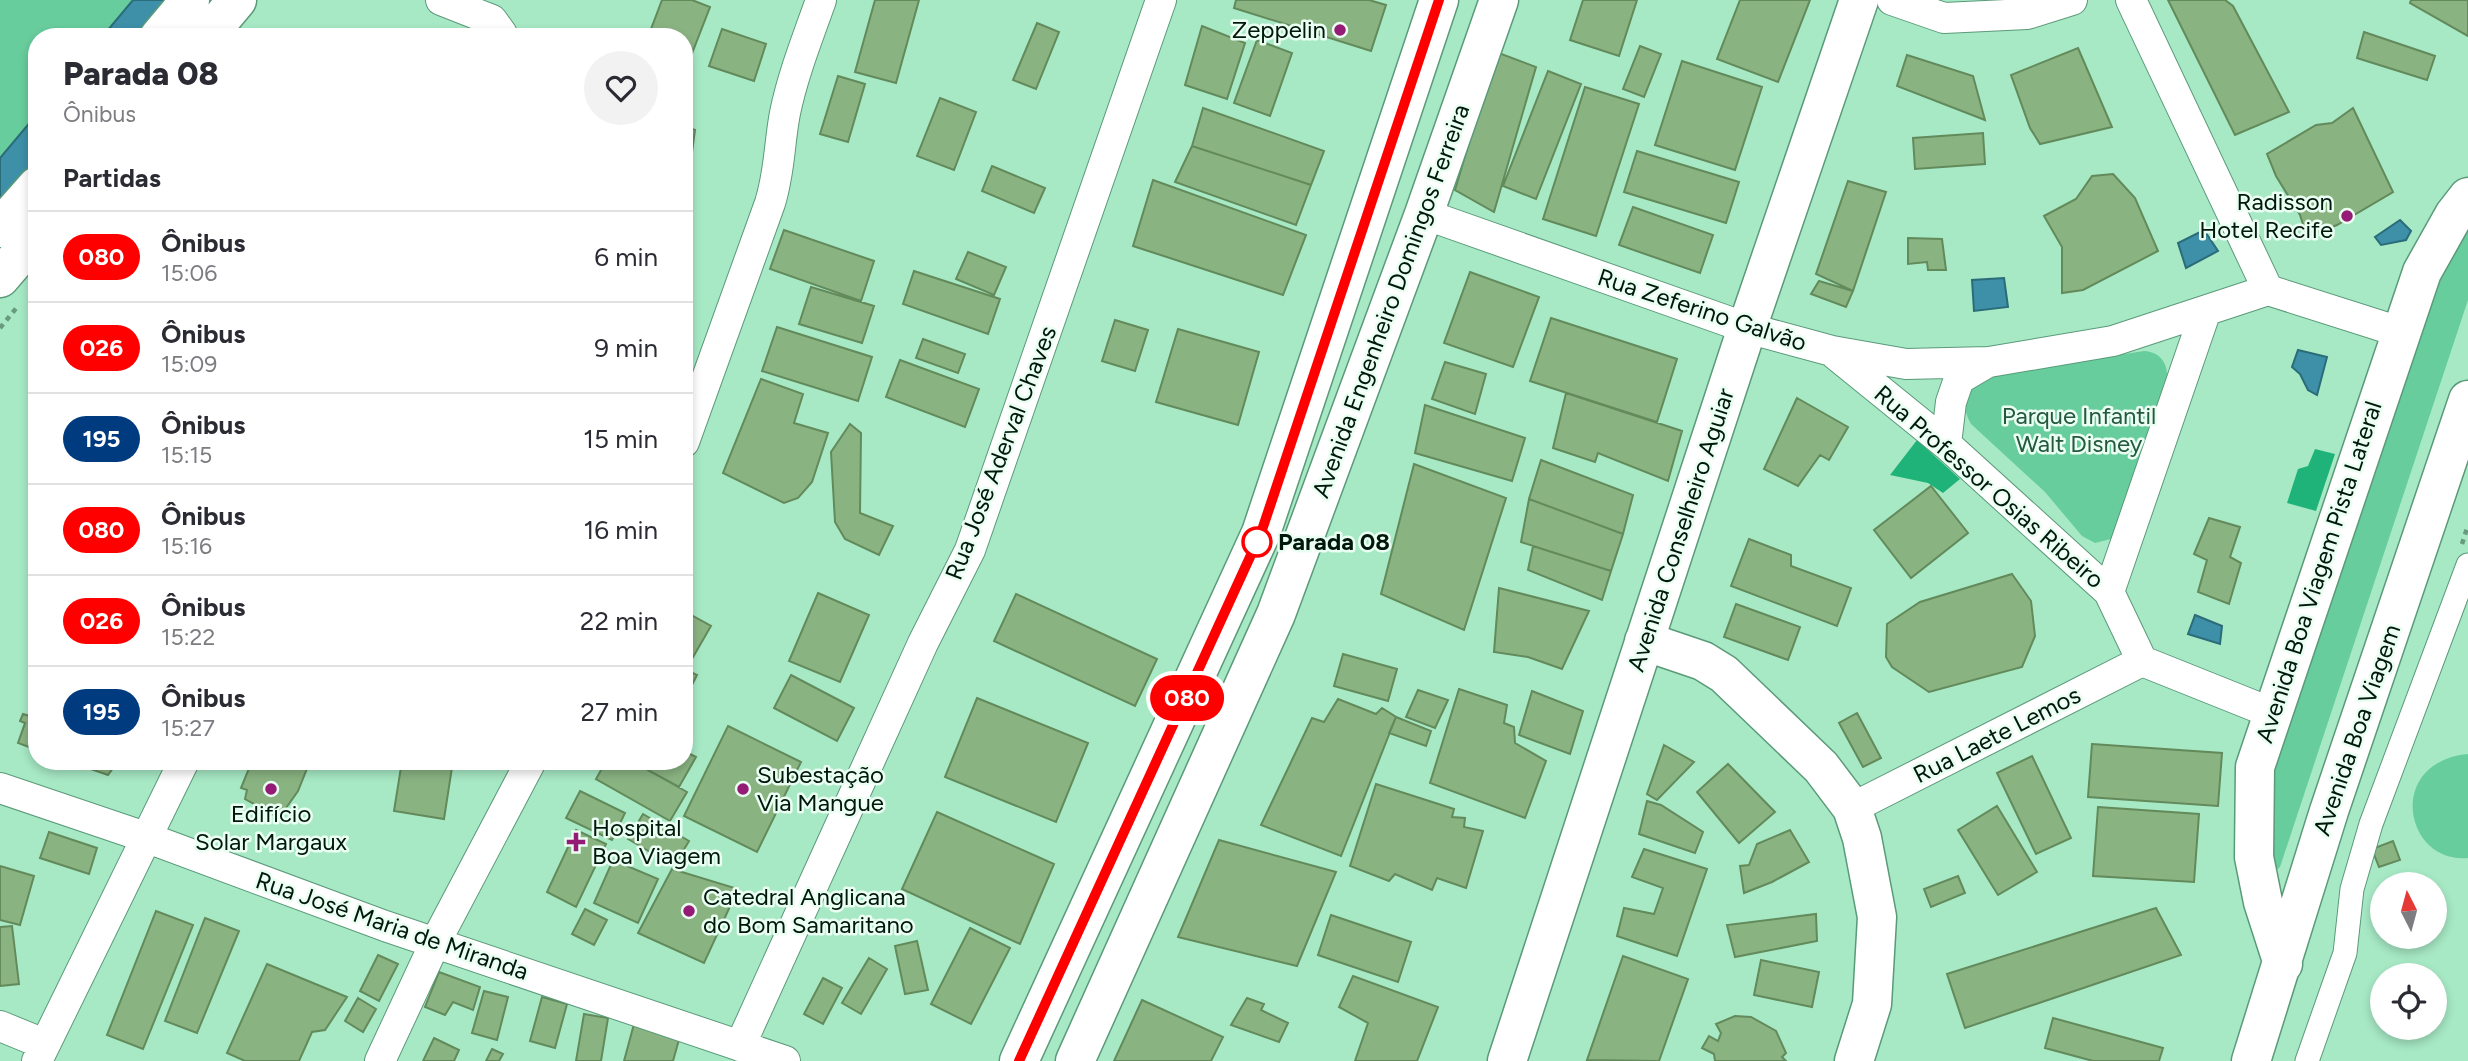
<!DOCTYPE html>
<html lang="pt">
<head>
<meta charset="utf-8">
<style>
	:root { --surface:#fff; --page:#f2f2f3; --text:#2b2b33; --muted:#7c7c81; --line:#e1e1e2 }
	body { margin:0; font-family:Figtree,sans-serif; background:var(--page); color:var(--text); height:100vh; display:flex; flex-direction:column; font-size:26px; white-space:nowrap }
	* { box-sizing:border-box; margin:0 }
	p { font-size:23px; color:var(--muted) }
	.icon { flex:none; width:38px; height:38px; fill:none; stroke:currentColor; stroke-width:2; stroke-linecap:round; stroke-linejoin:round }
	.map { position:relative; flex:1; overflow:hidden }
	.details { position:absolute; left:28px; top:28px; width:665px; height:742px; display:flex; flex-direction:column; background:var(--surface); border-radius:28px; box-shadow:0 4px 10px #0003 }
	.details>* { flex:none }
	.badge { padding:0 14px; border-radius:23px; font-size:24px; line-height:46px }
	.needle { width:46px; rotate:354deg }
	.buttons { position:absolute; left:2370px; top:872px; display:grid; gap:14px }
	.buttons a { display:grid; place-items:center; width:77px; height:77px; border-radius:50%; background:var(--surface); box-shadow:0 4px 10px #0003; font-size:35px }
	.map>.badge { position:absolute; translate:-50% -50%; box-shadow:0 0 0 4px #fff }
	h2 { padding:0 35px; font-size:26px; line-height:63px }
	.round { display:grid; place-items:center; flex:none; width:74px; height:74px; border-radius:37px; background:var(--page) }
	.summary { display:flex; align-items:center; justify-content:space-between; height:119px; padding:0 35px }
	h1 { font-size:33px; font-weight:800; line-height:52px }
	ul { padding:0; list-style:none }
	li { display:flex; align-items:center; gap:21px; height:91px; padding:0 35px; border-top:2px solid var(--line) }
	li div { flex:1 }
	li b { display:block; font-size:26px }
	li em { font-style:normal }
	li .badge { min-width:77px; font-weight:700; text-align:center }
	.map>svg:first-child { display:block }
	.green { fill:#68cd9c }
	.forest { fill:#20b379 }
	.water { fill:#3d90a8; stroke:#2b6c79; stroke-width:2 }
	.building { fill:#8ab382; stroke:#628a5b; stroke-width:2 }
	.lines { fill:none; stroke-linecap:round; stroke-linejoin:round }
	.pedestrian-casing { stroke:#5a9a79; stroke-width:25 }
	.minor-casing { stroke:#5a9a79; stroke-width:32 }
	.secondary-casing { stroke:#5a9a79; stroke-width:41 }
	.primary-casing { stroke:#5a9a79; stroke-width:41 }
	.path { stroke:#689a7f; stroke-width:4.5; stroke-dasharray:5 5; stroke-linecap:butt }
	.pedestrian { stroke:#fff; stroke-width:23 }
	.minor { stroke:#fff; stroke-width:30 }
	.secondary { stroke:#fff; stroke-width:38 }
	.primary { stroke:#fff; stroke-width:38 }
	.line-casing { stroke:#fff; stroke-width:16 }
	.line { stroke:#f00; stroke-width:10 }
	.poi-dot { fill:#941b76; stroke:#eafef2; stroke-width:2.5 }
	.stop-dot { fill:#fff; stroke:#f00; stroke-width:3.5 }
	.labels { text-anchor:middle; stroke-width:5; stroke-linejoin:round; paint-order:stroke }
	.poi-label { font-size:24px; fill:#00180c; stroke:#eafef2; text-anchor:start }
	.street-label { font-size:24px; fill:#00180c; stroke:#eafef2 }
	.park-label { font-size:24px; fill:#245940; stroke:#eafef2 }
	.stop-label { font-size:24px; font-weight:bold; fill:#00180c; stroke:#eafef2; text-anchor:start }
</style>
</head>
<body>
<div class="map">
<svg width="2468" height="1061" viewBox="0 0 2468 1061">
	<rect width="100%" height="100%" fill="#a7e9c5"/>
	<!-- green -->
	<path class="green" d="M0,0h133l-31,37h-65v77l-37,44z
		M2468,210v90l-188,567 -7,6 -3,-126 121,-368z
		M2144,351c16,1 24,12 23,27l-50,154 -6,7 -16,4 -13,-7 -37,-44 -74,-68c-11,-19 -4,-29 7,-47z
		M2468,754v104c-64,6 -83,-96 0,-104z"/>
	<!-- forest -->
	<path class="forest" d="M1917,440l43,39 -17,14 -15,-10 -38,-8z
		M2315,449l20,5 -19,57 -29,-8 11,-34 10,-3z"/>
	<!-- water -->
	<path class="water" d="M133,0h35l-29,37h-37z
		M37,114v48l-37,45v-49z
		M2400,220l11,11 -5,9 -25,5 -6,-8z
		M2204,230l14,21 -32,17 -8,-25z
		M2004,278l4,29 -34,4 -2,-31z
		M2298,350l29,7 -10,38 -9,-5 -8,-16 -8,-7z
		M2195,615l27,11 -2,18 -32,-10z"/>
	<!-- building -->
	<path class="building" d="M662,0h30l18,7 -19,49 -7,-2v-17h-36z
		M875,0h44l-23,83 -41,-11z
		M1236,0h133l17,5 -15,46 -137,-43z
		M1583,0h54l-18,56 -49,-16z
		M1740,0h70l-32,82 -61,-23z
		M2168,0h57l8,6 56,106 -54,23z
		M2411,0h57v36l-58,-33z
		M1037,23l22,9 -23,57 -23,-9z
		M1202,26l43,17 -18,56 -42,-14z
		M722,29l44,15 -12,37 -45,-15z
		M2364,32l71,24 -8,24 -70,-22z
		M1257,40l35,13 -22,63 -36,-13z
		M1640,46l21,8 -17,43 -21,-8z
		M2078,48l34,79 -72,17 -10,-16 -19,-53z
		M1496,52l40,15 -42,145 -39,-22z
		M1907,55l66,21 12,44 -88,-34z
		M1682,61l80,26 -27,83 -80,-25z
		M1548,71l33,13 -45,115 -33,-13z
		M838,76l27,8 -17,58 -28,-8z
		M1585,87l54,17 -43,132 -53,-17z
		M940,98l36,14 -22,58 -37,-14z
		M1203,108l121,43 -13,34 -119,-39z
		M2353,108l40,84 -56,33 -30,12 -7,-22 -24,-39 -9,-22 49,-29 16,-2z
		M684,126l11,4 -7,52 -4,-1z
		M1983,133l2,31 -70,5 -2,-31z
		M1192,146l119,39 -15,40 -121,-43z
		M1637,151l102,31 -13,41 -102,-31z
		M992,166l53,22 -11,25 -52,-22z
		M2113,174l22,24 23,53 -75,39 -21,3v-46l-18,-31 32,-17 16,-23z
		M1153,180l153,55 -23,60 -150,-49z
		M1848,181l38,11 -33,99 -37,-17z
		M1633,207l80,28 -13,38 -81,-28z
		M784,230l90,31 -13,40 -91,-32z
		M1908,238l34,1 4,31h-18l-1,-8 -19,2z
		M968,252l38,15 -12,28 -38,-16z
		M914,271l86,28 -12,35 -85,-30z
		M1470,272l69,25 -26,70 -69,-24z
		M1819,281l34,10 -7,16 -35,-13z
		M811,287l63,19 -12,37 -63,-19z
		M1551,318l126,41 -20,63 -127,-41z
		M1115,320l33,10 -13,41 -33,-10z
		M777,327l95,30 -14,44 -96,-30z
		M1178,329l81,23 -21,73 -82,-23z
		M923,339l42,15 -7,19 -42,-15z
		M900,360l79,29 -14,38 -79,-30z
		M1445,362l41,12 -11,40 -43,-15z
		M761,379l42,15 -9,29 34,10 -16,49 -14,16 -14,5 -61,-30z
		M1566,393l116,38 -14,50 -70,-28 -3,9 -42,-14z
		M1797,398l51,29 -19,33 -9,-5 -22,31 -34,-17z
		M1425,405l100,33 -13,43 -97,-28z
		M850,424l11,9 -1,80 33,13 -14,29 -34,-16 -10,-17 -4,-70z
		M1541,460l92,35 -10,39 -94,-35z
		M1414,464l92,34 -42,132 -83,-36z
		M1931,486l37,47 -57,45 -37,-48z
		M1529,499l94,35 -12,37 -90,-29z
		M2209,518l31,9 -10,30 11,6 -12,41 -31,-12 9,-32 -13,-6z
		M1749,539l42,16v11l60,22 -14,38 -106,-40z
		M1533,546l78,25 -9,29 -74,-30z
		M2012,574l19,27 4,35 -13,31 -93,25 -37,-25 -6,-10 1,-33 33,-22z
		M1499,588l90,23 -27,58 -34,-12 -34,-5z
		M818,593l51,22 -29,67 -51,-21z
		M1016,594l141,65 -22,47 -141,-65z
		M1736,604l64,23 -12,33 -64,-23z
		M684,611l27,15 -22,38 -5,-3z
		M1343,654l54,15 -9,32 -54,-15z
		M684,669l13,6 -13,26z
		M791,675l63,33 -17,33 -63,-33z
		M1459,689l48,16 -3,18 10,4 1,16 31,18 -21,57 -95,-35z
		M1418,690l30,10 -13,28 -29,-11z
		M1532,691l51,20 -13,43 -51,-19z
		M977,698l111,45 -32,79 -111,-45z
		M1338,699l38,15 6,-6 14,9 -55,139 -80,-31 51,-107 12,4z
		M36,701h1v49l-19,-7 7,-20 -5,-2 3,-7 7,2z
		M1857,713l24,45 -18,9 -24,-44z
		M1396,717l35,14 -5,15 -37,-13z
		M728,726l73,36 -44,90 -73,-36z
		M2092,744l130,9 -4,53 -130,-9z
		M1664,745l30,17 -37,38 -10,-6z
		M684,751l12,6 -17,30 -33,-18 4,-8h34z
		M2032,756l39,82 -35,16 -39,-81z
		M89,761h29l-10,14 -20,-7z
		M252,761h58l-12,30 -19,27 -34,-19 2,-9 -6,-2z
		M402,761h51l-9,58 -50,-8z
		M606,761h26l55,31 -17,29 -74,-42z
		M1728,764l47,48 -36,31 -42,-51z
		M1376,784l78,25 -2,8 13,1 -1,9 19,4 -17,57 -29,-10 -5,12 -37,-16 -6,7 -39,-15z
		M580,791l45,22 -13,27 -46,-22z
		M1647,801l14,4 42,27 -8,21 -56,-19z
		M1997,806l40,66 -39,23 -40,-65z
		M2098,807l101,7 -5,68 -101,-6z
		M937,812l117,52 -34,80 -118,-55z
		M643,814l46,27 -15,25 -46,-27z
		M576,830l30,14 -30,63 -29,-15z
		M1790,830l19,32 -37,20 -28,11 -4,-27 9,-1 8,-21z
		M49,832l48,16 -8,26 -49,-16z
		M1219,840l117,32 -39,94 -119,-29z
		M2393,841l7,19 -21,7 -7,-18z
		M1644,849l63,20 -30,87 -60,-20 7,-28 30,6 9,-26 -31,-11z
		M613,860l45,19 -20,44 -44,-20z
		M0,866l34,10 -14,49 -20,-5z
		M672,869l66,20 -34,74 -66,-30z
		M1958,876l7,17 -34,14 -7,-18z
		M2156,908l25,47 -216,73 -18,-54z
		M585,909l22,11 -13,25 -22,-11z
		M156,911l37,14 -50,124 -36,-14z
		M1816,914l1,27 -82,16 -8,-32z
		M1331,915l80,27 -13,40 -80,-27z
		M205,918l34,13 -42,102 -32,-12z
		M12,926l7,58 -19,2v-59z
		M970,928l40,20 -39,76 -40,-20z
		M917,941l11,49 -23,4 -10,-48z
		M378,955l20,9 -19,37 -19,-10z
		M1623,956l65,23 -29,82 -72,-1z
		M869,958l18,11 -26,45 -19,-11z
		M1761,960l58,12 -7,35 -58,-12z
		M267,964l80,33 -22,33 -13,2 -13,29h-54l-18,-8z
		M439,972l41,15 -7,23 -20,-8 -8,13 -20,-8z
		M1353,976l85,31 -21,54h-62l13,-38 -29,-16z
		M823,978l19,10 -19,36 -19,-10z
		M484,991l24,6 -11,43 -25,-7z
		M542,997l25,7 -12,44 -25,-7z
		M358,998l18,11 -13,23 -18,-11z
		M1247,998l17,6 -3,6 27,13 -9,19 -48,-17z
		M1142,1000l81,37 -12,24h-97z
		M584,1014l24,4 -7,43h-25z
		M1735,1016l16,1 25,14 10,22 -4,4 4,4h-71l-1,-7 -12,-6 7,-12 9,5 3,-8 -5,-9z
		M2053,1018l110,30 -4,13h-66l-48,-13z
		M634,1024l46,12 -7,25h-49z
		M434,1038l25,12 -5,11h-31z
		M492,1049l11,5 -4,7h-13z"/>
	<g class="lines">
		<defs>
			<path id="pedestrian" d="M2307,1061l38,-108 7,-64 19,-65 97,-259"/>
			<path id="minor" d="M441,0l51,20 10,14
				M1892,0l52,18 83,-4 45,-14
				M2131,0l137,290
				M1424,214l323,114 85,23 74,13 83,-2 124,-21 155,-51 132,42
				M1835,354l111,90 163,148 33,69 130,52
				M684,442l86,-239c10,-32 9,-59 15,-90 8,-39 23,-76 36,-113
				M1946,444l5,-42 8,-23 29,-17
				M2109,592l96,-279
				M0,788l145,49 240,89 400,135
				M1852,808l290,-147
				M0,1026l44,18
				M740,1046l183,-403 47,-93 191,-550
				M37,1061l147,-300
				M380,1061l55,-118 96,-182"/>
			<path id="secondary" d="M1644,641l59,20 21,13 97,93 31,41 10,30 15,79 -5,87 -18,57
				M1507,1061l240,-733 112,-328"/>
			<path id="primary" d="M159,37l31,-37
				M206,37l31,-37
				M0,228l37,-42
				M0,278l37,-43
				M2283,964l-20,-62 -9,-45 1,-90 167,-495 32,-57 14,-18
				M1019,1061l242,-528 178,-533
				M1075,1061l201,-447 148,-400 75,-214
				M2251,1061l78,-250 139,-411"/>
		</defs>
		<!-- pedestrian casing -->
		<use href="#pedestrian" class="pedestrian-casing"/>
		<!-- minor casing -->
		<use href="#minor" class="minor-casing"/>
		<!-- secondary casing -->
		<use href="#secondary" class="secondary-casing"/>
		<!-- primary casing -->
		<use href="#primary" class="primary-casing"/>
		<!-- path -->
		<path class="path" d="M0,328l18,-22
			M2462,544l6,-19"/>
		<!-- pedestrian -->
		<use href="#pedestrian" class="pedestrian"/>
		<!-- minor -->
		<use href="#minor" class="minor"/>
		<!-- secondary -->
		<use href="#secondary" class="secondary"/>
		<!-- primary -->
		<use href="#primary" class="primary"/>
	</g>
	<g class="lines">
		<defs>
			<path id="line" d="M1019,1061l242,-528 178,-533"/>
		</defs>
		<!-- line casing -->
		<use href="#line" class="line-casing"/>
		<!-- line -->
		<use href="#line" class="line"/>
	</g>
	<!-- markers -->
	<g class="poi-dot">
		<circle cx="1340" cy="30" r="7"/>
		<circle cx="2347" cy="216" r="7"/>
		<circle cx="271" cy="789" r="7"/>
		<circle cx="743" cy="789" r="7"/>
		<path d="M572.5 831.5h7v7h7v7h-7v7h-7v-7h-7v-7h7z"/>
		<circle cx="689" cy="911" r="7"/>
	</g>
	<circle class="stop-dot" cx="1257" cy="542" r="14"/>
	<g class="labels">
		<!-- poi labels -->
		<g class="poi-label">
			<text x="1326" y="38" text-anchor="end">Zeppelin</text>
			<text x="2333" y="210" text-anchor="end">Radisson<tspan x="2333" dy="28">Hotel Recife</tspan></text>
			<text x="757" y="783">Subestação<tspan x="757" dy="28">Via Mangue</tspan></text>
			<text x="271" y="822" text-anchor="middle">Edifício<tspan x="271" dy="28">Solar Margaux</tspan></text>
			<text x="592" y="836">Hospital<tspan x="592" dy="28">Boa Viagem</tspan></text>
			<text x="703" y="905">Catedral Anglicana<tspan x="703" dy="28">do Bom Samaritano</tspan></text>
		</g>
		<!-- street labels -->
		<g class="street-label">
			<text transform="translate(1391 301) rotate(-70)" y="8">Avenida Engenheiro Domingos Ferreira</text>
			<text transform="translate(1702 310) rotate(18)" y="8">Rua Zeferino Galvão</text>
			<text transform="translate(1001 453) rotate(-69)" y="8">Rua José Aderval Chaves</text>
			<text transform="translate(1989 487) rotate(41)" y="8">Rua Professor Osias Ribeiro</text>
			<text transform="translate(1681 530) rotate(-72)" y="8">Avenida Conselheiro Aguiar</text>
			<text transform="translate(2319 572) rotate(-72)" y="8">Avenida Boa Viagem Pista Lateral</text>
			<text transform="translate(2357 730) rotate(-71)" y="8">Avenida Boa Viagem</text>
			<text transform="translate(1997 735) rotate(-27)" y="8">Rua Laete Lemos</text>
			<text transform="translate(392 926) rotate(19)" y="8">Rua José Maria de Miranda</text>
		</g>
		<!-- park labels -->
		<g class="park-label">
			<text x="2079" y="424">Parque Infantil<tspan x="2079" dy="28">Walt Disney</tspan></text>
		</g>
		<!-- stop labels -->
		<g class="stop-label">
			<text x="1278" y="550">Parada 08</text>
		</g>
	</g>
</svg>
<div class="buttons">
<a><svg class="needle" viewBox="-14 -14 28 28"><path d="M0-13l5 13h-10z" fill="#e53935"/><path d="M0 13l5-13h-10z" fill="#7c7c81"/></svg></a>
<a><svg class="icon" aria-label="locate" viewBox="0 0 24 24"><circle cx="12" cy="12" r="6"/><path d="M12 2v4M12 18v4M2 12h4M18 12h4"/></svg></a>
</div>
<b class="badge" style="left:1187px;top:698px;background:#f00;color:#fff">080</b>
<section class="details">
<div class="summary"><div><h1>Parada 08</h1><p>Ônibus</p></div><a class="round"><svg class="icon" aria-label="heart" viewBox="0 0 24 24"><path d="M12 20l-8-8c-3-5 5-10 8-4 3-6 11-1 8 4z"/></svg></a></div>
<h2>Partidas</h2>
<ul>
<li><span class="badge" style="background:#f00;color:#fff">080</span><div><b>Ônibus</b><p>15:06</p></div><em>6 min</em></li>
<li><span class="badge" style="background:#f00;color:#fff">026</span><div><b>Ônibus</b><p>15:09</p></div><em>9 min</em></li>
<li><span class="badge" style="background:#003b80;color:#fff">195</span><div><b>Ônibus</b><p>15:15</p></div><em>15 min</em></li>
<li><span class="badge" style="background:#f00;color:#fff">080</span><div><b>Ônibus</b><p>15:16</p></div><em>16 min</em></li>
<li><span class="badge" style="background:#f00;color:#fff">026</span><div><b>Ônibus</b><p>15:22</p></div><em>22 min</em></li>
<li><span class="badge" style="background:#003b80;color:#fff">195</span><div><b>Ônibus</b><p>15:27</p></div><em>27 min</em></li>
</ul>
</section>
</div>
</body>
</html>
